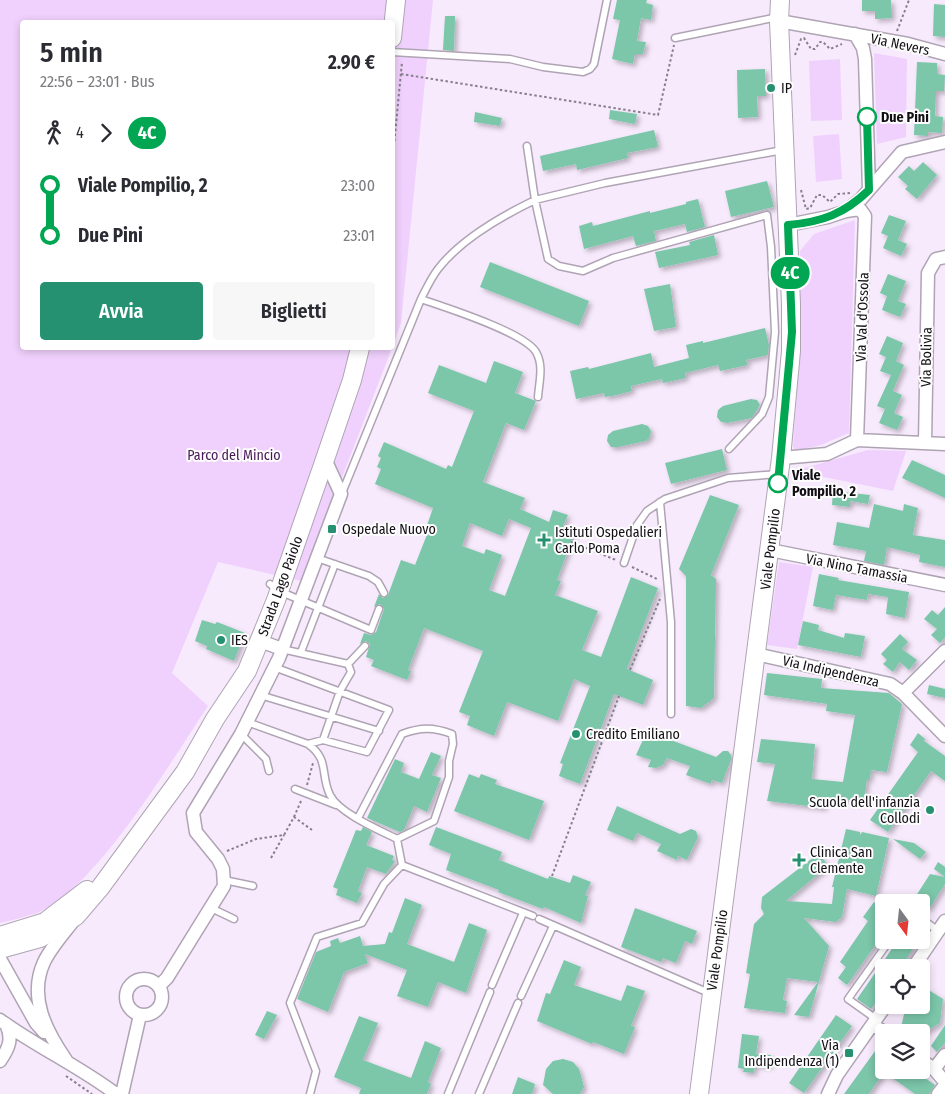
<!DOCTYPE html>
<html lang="it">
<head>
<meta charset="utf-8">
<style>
	:root { --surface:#fff; --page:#f7f7f7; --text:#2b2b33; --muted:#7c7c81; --accent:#259171 }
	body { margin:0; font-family:"Fira Sans Condensed",sans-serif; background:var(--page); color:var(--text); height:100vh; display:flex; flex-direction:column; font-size:19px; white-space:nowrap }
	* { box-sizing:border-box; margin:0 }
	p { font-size:16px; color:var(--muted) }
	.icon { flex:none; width:28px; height:28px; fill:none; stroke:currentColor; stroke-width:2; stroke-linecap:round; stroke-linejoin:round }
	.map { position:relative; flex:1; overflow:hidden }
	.drawer { position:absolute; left:20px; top:20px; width:375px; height:330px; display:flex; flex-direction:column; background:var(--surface); border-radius:5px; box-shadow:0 2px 8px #0003 }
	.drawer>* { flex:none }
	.badge { padding:0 10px; border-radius:16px; font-size:18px; line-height:32px }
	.needle { width:32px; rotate:165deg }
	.buttons { position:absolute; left:875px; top:894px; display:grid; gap:10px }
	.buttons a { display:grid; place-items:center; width:55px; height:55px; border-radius:5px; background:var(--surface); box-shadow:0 2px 8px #0003; font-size:25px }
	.map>.badge { position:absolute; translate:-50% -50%; box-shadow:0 0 0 2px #fff }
	.legs { display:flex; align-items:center; gap:8px; height:55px; padding:0 20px; font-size:16px }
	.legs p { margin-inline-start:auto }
	.summary { display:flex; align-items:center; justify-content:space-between; height:85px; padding:0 20px }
	h1 { font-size:28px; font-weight:600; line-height:38px }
	.primary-button { display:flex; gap:10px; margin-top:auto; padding:10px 20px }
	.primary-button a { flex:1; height:58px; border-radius:5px; background:var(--accent); color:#fff; font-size:20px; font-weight:600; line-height:58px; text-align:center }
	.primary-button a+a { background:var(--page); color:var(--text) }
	ul { padding:0 20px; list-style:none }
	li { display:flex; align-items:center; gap:18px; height:50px; font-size:19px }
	li i { display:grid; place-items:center; width:8px; height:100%; margin:0 6px; background:currentColor }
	li i::after { content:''; width:12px; height:12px; margin:-6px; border:4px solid; border-radius:50%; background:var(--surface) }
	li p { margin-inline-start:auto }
	li:first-child i { background:linear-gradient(#0000 50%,currentColor 0) }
	li:last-child i { background:linear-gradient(currentColor 50%,#0000 0) }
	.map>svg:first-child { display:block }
	.green { fill:#f0d1fd }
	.building { fill:#7bc6aa; fill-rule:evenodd; filter:url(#shadow) }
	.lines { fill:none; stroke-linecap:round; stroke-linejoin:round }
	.lane-casing { stroke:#afa4b4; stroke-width:9 }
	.street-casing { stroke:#afa4b4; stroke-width:15 }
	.secondary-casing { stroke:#afa4b4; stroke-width:20 }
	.path { stroke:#887f8c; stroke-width:2; stroke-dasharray:2.5 2.5; stroke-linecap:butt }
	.lane { stroke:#fff; stroke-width:6 }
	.street { stroke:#fff; stroke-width:12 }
	.secondary { stroke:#fff; stroke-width:18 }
	.line-1-casing { stroke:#fff; stroke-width:11 }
	.line-1 { stroke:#00a651; stroke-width:8 }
	.poi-dot { fill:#259171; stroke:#fdfdfd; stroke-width:2 }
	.stop-1-dot { fill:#fff; stroke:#00a651; stroke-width:2.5 }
	.labels { text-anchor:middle; stroke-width:4; stroke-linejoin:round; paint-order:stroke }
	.street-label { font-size:14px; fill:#120e14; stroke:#fdfdfd }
	.poi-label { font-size:14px; fill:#120e14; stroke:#fdfdfd; text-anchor:start }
	.stop-label { font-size:14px; font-weight:bold; fill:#120e14; stroke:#fdfdfd; text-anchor:start }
	.park-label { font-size:14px; fill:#471858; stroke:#fdfdfd }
</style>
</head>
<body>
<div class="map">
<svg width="945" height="1094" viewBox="0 0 945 1094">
	<defs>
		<filter id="shadow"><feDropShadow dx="3" dy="3" stdDeviation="2.5" flood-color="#0004"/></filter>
	</defs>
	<rect width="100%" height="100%" fill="#f7eafc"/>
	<!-- green -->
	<path class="green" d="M0,0h433l-32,323 -8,22 -1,-323h-370v326h370l-90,233 -84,-19 -46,111 36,33c-37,55 -111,182 -171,207 -12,4 -25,7 -37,10z
		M874,53l33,6 -1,78 -29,7z
		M840,59l2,61 -31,1 -2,-60z
		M839,134l3,45 -26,3 -3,-46z
		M855,220l-6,213 -28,12 -26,6 -2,-5 7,-99v-96l14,-17z
		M868,450l38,1 -13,40 -99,-20z
		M779,562l34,5 -16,82 -30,-4z"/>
	<!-- building -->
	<path class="building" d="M617,0h30l-1,3 7,2 -2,15 -10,-2 -4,23 9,1 -3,12h-8l-2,10 -21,-5 8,-39 -7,-1z
		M862,0h29l1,18 -17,1v-8h-13z
		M934,4l11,1v32l-12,-1z
		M445,16h10l-1,35 -11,-1z
		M917,62l20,1v11l8,1 -1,16h-8l-1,25 8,1 -1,16 -14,-1v4l-14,-1z
		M765,69l1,27h-9l1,21 -20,1 -1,-48z
		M610,110l27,4 -2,10 -26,-5z
		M475,112l27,6 -2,8 -26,-4z
		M654,130l4,17 -31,6 1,5 -51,12 -1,-6 -33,7 -3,-15z
		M923,162l14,13 -20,24 -12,-10 3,-3 -10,-9 11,-11 5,5z
		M767,181l7,26 -43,10 -6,-26z
		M698,199l7,28 -18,5 -2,-8 -31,7 2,10 -20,5 -3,-10 -49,13 -5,-23 13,-4 1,4 57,-15v2l36,-9v-2z
		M889,215l17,6 -8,19 9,4 -6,12 -18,-8 5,-12 -7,-3z
		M714,235l4,20 -59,13 -4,-16 35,-7 -1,-3z
		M490,262l99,39 -10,25 -99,-39z
		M888,274l18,7 -8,20 8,3 -6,13 -18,-7 5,-14 -7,-3z
		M670,284l6,43 -22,4 -10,-42z
		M765,328l4,17 -1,10 -22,5 2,5 -28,6 -2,-6 -33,8 1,5 -23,5 -1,-4 -31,7 1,5 -15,4 -12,2 -1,-4 -28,6 -6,-28 18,-4 1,2 62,-16 3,14 35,-9 -3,-13 17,-4v2z
		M887,336l16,7 -7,18 8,4 -11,26 9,4 -8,18 9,4 -6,13 -18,-7 6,-14 -8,-3 14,-31 -11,-4 6,-14 -7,-3z
		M494,361l29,11 -8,21 21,8 -12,29 -18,-7 -23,59 42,16 -5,11 29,13 4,-12 15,5 -5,11 12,5 -18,49 4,1 -6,14 43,16 -16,39 19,7 30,-80 27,11 -31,81 26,11 -10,25 -29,-11 -34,90 -21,-8 4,-12 -3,-1 30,-77 -16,-7 -16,42 -51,-19 -13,34 -27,-11 3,-9 -11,-4 24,-61 -59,-23 -16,42 3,1 -4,9 -36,-14 3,-6 -8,-3 4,-13 -4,-3 -6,3 4,-11 7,2 5,-3 8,-23 -4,-5 -6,3 5,-13 4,4 5,-3 13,-35 14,5 13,-33 -3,-1 8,-23 -58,-24 6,-15 -4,-2 4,-9 -3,-2 6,-14 62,27 2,-4 4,2 22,-56 -46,-18 11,-28 47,18zM509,519l22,9 -26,68 -16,-6 13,-35 -16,-6 -2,5 -22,-8 8,-23 32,13z
		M751,399l6,1 3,5 -8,13 -25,5 -6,-1 -4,-5 1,-7 5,-4z
		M642,424l6,2 3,5 -1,6 -4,4 -28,6h-7l-4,-6 1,-6 5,-4z
		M722,449l5,21 -56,14 -6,-21z
		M912,460l33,15v23l-43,-20z
		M833,491l37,4 -2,9 -18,-3v6l-18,-2z
		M710,495l29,10 -28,70 5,4 -2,119 -13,10 -15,-2v-130l-7,-7z
		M874,504l29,7 1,-7 14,4 -5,27 32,5v27l-26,-5 1,-7 -33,-8 -3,18 -20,-4 2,-10 -33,-6 4,-23 32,6z
		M819,574l20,4 -1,2 71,12 -4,26 -19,-4 2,-17 -20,-3 -1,6 -31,-5 -3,15 -20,-4z
		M945,607v30l-5,6 -9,-8 6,-6 -13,-10 8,-9 6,5z
		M202,620l13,4 2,-2 28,11 -11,28 -28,-12 1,-3 -12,-5z
		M803,621l16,4 -1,5 26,8 1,-5 20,3 -4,21 -63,-12z
		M900,634l8,8 -6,7 15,11 -8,10 -9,-8 -7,10 -10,-8 4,-4 -6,-6z
		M767,673l55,6 -1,9 68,5 13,11 -15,68 -16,-2 -1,9h-3l-3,23 -38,-5 -2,11 -57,-7 8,-37 -18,-2 4,-23 54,5 -3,35 31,3 12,-67 -29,-4 1,-7 -63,-9z
		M929,685l16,4v9l-18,-4z
		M647,731l69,26 7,-6h5l3,4v5l-9,23 -10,-3 -1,4 -25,-9 4,-9 -23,-8 -4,7 -7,3 -8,-1 3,-7 -15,-5z
		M918,733l7,6 -1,2 21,15v25l-14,-10 -43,61 -18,-12 48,-68 -8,-7z
		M431,752l10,4 -9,19 9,3 -14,34 -13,-6 -10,24 -4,2 -33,-14 28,-59 9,4 -3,9 18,7z
		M469,774l10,4 2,-4 16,6 -2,4 49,17 -15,39 -75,-29z
		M617,806l63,28 11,-5 5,2 2,6 -11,23 -9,-4 -1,4 -20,-9 4,-7 -24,-11 -4,8 -26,-11z
		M363,827l9,5 -6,13 28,11 -2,4 3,1 -9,13 -19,-7 -9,24 4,2 -5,10 -21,-8 2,-6 -5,-2 23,-57 5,1z
		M436,827l66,25 -3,8 49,19 1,-3 21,7 3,-8 18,7 -6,13 3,1 -7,27 -37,-16 -1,2 -45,-17 1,-2 -53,-20 5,-16 -22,-9z
		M846,829l14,3v3l2,-3 27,6 -13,58 -29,-7 -5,28 -6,5 -32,-4 25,28 -20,71 -15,-2 24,-33 -31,-4 -4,22 4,1 -2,12 -41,-5 6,-34 -4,-1 8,-49 10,-10 -3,-6 1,-11 57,-44 9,13 -42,35 46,3 2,-17h-2z
		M893,839l21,4 12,9 -6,7z
		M938,862l7,5v17l-16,25 -15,-10 16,-25 15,3 -11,-8z
		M405,898l17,7 -15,39 47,18 15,-39 18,7 -21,63 -28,-11 -10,25 -31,-11 10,-26 -42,-16 3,9 -24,9 -16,40 -31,-13 19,-47 15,-6 -1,-5 8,-3 2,5 20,-7 3,10 22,-2 4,-12 3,1z
		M874,902l10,7v24l-37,52 -9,-7 8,-11 -6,-5 28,-41 -5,-4z
		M635,908l62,23 -5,13 -7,-3 -9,22 -13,-5 -2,4 -40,-15z
		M898,940h9l8,6 -15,22h-16v23l-13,18 -14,-10z
		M564,960l17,7 -7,18 47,16 6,-16 18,6 -14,35 4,1 -11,27 -31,-12 -1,2 -55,-23 9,-28 4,1z
		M927,989l16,10 -3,24 -15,9h-15l-9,-5 4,-17 4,-5h12v-12z
		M267,1011l10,4 -13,24 -9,-4z
		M836,1015l16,11 -48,67 -15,-10z
		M359,1016l19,7 -15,37 48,18 14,-37 16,7 -13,34 3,2 -4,10h-68l2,-6 -27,-11z
		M945,1025v18l-8,9 -6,-6z
		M742,1034l17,2 -3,18 15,1 -1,11 -15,-1 -1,8 -11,-1 1,-3 -6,-1z
		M883,1040l1,30h30l21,15 -6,9h-14l-31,-22 -15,22h-25z
		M563,1059l10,3 6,7 5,18 -4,7h-27l-10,-9 3,-16 7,-8z
		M518,1077l17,7 -3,10h-20z"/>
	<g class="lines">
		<defs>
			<path id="lane" d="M675,38l103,-21
				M392,52l118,7 33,8 40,5 7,-3 4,-5 13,-64
				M421,299c5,-10 10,-21 17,-30 23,-30 64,-53 97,-69l-8,-54
				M729,449l33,-35 7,-17 6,-65 -4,-85 -4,-32 -154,43 -30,13 -24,-5 -11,-7 -13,-59 70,-17 178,-33
				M342,493l79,-194c23,8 103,33 115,53 8,14 3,30 2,45
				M660,502l11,120v92
				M317,558l52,18 9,6 6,11
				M624,563l13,-38 10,-14 18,-12 63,-21 50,-4
				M270,584l9,7 92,39 8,-21
				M282,649l66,15 3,8 -11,19 -17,49
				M301,652l34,-88
				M348,664l17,-18
				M274,667l115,43 -22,42 -44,-12 -15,4
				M260,695l119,36
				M247,722l61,22c22,16 12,31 22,51 9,18 49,35 67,44l5,26 131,51
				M241,734l25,25 3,12
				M295,789l41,16
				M358,818l44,-84c19,-7 31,-7 50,0l1,10 -4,17v16l-15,44 -37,18
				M224,880l29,6
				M211,908l23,11
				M921,918l17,13
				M539,919l170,74
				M492,985l31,-72
				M521,996l32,-70
				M876,1019l-28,-20 42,-59
				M310,1094l6,-23 -26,-68 27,-66 45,-14 22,-39 18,-19
				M448,1094l42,-102
				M479,1094l39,-91"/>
			<path id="street" d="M779,21l129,23 37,10
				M855,34l8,14 2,11 4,131
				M846,211l14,-2 5,7 -8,224
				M788,225l40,-8 18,-6 15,-12 41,-47 43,-10
				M925,442l3,-169 8,-14 9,-2
				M781,458l46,-4 30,-14 88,4
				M770,550l175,35
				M260,641l22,8
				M756,654l134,30 13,9 42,43
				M903,693l42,-42
				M0,959l36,64 8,9
				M913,968l32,-47
				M126 997a18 18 0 1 1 36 0a18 18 0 1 1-36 0Z
				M159,986l8,-8 57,-92 -1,-17 -5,-10 -22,-27 -3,-19 48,-79 38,-76 62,-164 -17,-37
				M0,1020c37,27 79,46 116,74
				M873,1025l11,7
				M66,1060c-20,-29 -38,-63 -22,-98 7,-15 20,-29 30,-42
				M921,1060l13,9 11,13
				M0,1061c9,-13 13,-22 6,-37
				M934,1069l11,-14
				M122,1094l18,-79
				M828,1094l9,-19 49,-70
				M938,1094l7,-9"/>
			<path id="secondary" d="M392,38l4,-38
				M0,936l45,-14 42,-32
				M0,949l40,-11 36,-22 24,-28 85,-116 30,-53 32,-48 29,-71 47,-135 29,-85 8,-32
				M699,1094l82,-636 10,-107v-47l-12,-283 1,-21"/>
		</defs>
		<!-- lane casing -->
		<use href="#lane" class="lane-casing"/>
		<!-- street casing -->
		<use href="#street" class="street-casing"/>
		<!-- secondary casing -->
		<use href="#secondary" class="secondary-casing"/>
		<!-- path -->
		<path class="path" d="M897,31l12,-31
			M795,55l6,-16 3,-1 7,11h4l5,-7h3l7,7 12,-5
			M401,74l257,41 16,-70
			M392,166l10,-104
			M801,190l5,19 4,-1 7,-13h5l8,7 8,-8 12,-1
			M571,542l45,18
			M632,567l27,13
			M630,670l30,-71
			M307,785l6,-22
			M294,817l7,-16
			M227,851l29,-12 28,-4 10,-18 18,13
			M271,858l13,-23
			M552,876l67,-180
			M66,1076l26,18"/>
		<!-- lane -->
		<use href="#lane" class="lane"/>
		<!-- street -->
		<use href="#street" class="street"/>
		<!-- secondary -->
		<use href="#secondary" class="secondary"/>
	</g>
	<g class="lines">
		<defs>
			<path id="line-1" d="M778,483l14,-151 -4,-107c34,-3 56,-11 81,-35l-2,-73"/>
		</defs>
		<!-- line-1 casing -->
		<use href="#line-1" class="line-1-casing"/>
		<!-- line-1 -->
		<use href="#line-1" class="line-1"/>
	</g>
	<!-- markers -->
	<g class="poi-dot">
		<circle cx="771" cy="88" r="5"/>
		<rect x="327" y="524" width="10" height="10" rx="2.5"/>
		<path d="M541.5 532.5h5v5h5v5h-5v5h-5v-5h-5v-5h5z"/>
		<circle cx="221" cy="640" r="5"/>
		<circle cx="576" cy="734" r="5"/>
		<circle cx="930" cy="810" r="5"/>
		<path d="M796.5 852.5h5v5h5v5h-5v5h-5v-5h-5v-5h5z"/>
		<rect x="844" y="1048" width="10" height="10" rx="2.5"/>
	</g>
	<g class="stop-1-dot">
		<circle cx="867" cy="117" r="9"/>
		<circle cx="778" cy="483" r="9"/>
	</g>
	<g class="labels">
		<!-- street labels -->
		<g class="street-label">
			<text transform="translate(900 44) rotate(12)" y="5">Via Nevers</text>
			<text transform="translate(862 317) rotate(-88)" y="5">Via Val d'Ossola</text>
			<text transform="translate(926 357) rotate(-89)" y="5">Via Bolivia</text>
			<text transform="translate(770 549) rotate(-83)" y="5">Viale Pompilio</text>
			<text transform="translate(857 568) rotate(11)" y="5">Via Nino Tamassia</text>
			<text transform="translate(280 586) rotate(-70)" y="5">Strada Lago Paiolo</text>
			<text transform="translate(831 671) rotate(13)" y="5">Via Indipendenza</text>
			<text transform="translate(717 950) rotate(-82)" y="5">Viale Pompilio</text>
		</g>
		<!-- poi labels -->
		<g class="poi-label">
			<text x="781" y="93">IP</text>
			<text x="342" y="534">Ospedale Nuovo</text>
			<text x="555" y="537">Istituti Ospedalieri<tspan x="555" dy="16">Carlo Poma</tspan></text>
			<text x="231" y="645">IES</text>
			<text x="586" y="739">Credito Emiliano</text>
			<text x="920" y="807" text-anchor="end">Scuola dell'infanzia<tspan x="920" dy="16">Collodi</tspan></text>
			<text x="810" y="857">Clinica San<tspan x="810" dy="16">Clemente</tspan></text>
			<text x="839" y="1050" text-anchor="end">Via<tspan x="839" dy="16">Indipendenza (1)</tspan></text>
		</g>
		<!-- stop labels -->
		<g class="stop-label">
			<text x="881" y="122">Due Pini</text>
			<text x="792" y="480">Viale<tspan x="792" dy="16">Pompilio, 2</tspan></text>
		</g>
		<!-- park labels -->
		<g class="park-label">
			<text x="234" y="460">Parco del Mincio</text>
		</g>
	</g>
</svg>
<div class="buttons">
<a><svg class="needle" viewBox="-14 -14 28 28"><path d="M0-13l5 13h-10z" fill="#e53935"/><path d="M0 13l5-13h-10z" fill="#7c7c81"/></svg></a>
<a><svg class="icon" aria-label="locate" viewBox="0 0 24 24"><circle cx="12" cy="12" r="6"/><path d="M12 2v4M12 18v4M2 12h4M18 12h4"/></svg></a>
<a><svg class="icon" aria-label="layers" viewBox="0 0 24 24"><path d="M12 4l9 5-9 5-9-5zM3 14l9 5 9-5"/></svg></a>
</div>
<b class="badge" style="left:790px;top:273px;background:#00a651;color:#fff">4C</b>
<section class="drawer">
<div class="summary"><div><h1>5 min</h1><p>22:56 – 23:01 · Bus</p></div><b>2.90 €</b></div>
<div class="legs"><svg class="icon" aria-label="walk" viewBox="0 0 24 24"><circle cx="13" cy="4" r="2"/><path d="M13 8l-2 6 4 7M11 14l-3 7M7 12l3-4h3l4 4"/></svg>4<svg class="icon" aria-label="forward" viewBox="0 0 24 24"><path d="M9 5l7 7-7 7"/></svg><b class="badge" style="background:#00a651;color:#fff">4C</b></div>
<ul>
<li><i style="color:#00a651"></i><b>Viale Pompilio, 2</b><p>23:00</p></li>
<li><i style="color:#00a651"></i><b>Due Pini</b><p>23:01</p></li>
</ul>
<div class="primary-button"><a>Avvia</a><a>Biglietti</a></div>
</section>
</div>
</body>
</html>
